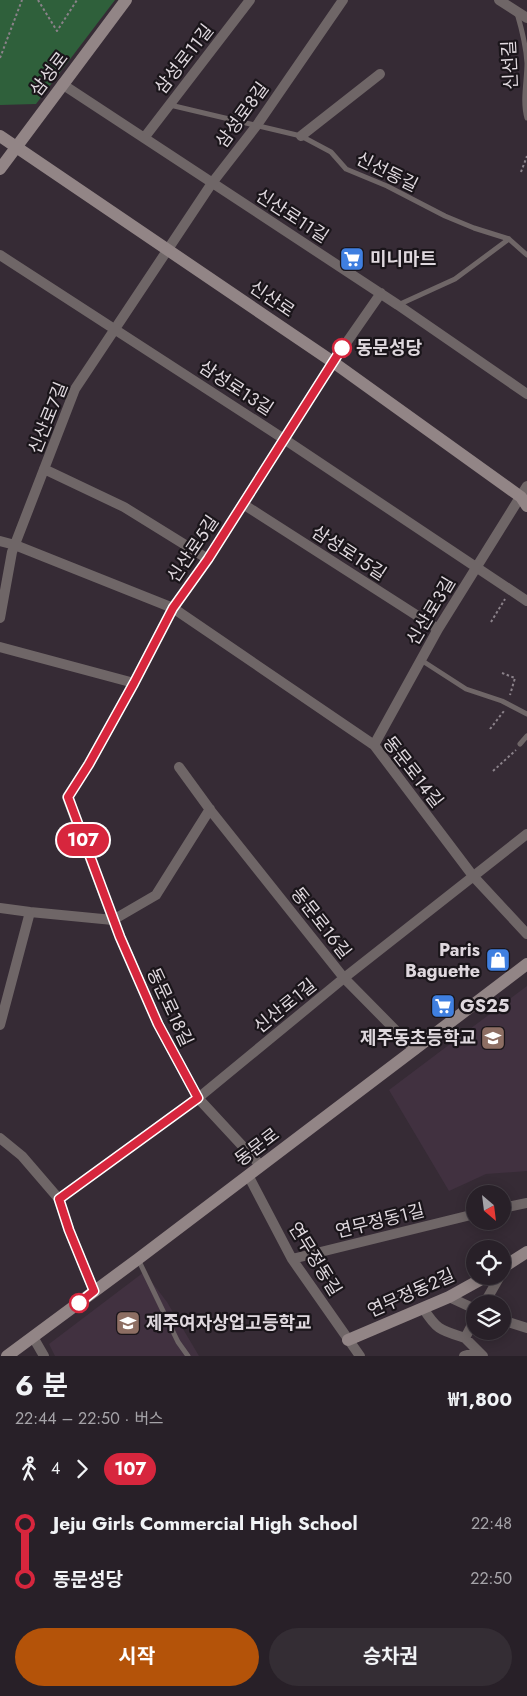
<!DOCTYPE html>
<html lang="ko">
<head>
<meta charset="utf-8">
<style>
	:root { --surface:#282028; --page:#342d34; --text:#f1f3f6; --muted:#a5a3a8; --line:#443e45; --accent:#b45309 }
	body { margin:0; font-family:Jost,"Noto Sans KR",sans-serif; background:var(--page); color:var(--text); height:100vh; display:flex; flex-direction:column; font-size:19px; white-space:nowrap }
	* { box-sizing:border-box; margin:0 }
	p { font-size:16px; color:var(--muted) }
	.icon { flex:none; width:28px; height:28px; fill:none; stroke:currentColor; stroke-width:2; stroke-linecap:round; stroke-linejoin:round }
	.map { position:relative; height:1356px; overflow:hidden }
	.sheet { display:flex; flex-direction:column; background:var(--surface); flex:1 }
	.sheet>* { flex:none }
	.badge { padding:0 10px; border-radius:16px; font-size:18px; line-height:32px }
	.needle { width:32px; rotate:152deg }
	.tools { position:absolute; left:466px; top:1185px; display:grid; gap:10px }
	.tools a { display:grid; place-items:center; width:45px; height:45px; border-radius:50%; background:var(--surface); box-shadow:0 2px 12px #0003,0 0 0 1px var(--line); font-size:25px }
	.map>.badge { position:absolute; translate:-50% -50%; box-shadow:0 0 0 2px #fff }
	.legs { display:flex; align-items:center; gap:8px; height:55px; padding:0 15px; font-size:16px }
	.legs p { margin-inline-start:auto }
	.overview { display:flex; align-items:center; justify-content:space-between; height:85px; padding:0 15px }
	h1 { font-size:28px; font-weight:700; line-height:38px }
	.cta { display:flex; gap:10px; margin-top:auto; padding:10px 15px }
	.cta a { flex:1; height:58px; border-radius:30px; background:var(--accent); color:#fff; font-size:20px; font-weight:700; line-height:58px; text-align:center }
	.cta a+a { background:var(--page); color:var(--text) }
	ul { padding:0 15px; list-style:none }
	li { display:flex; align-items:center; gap:18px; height:55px; font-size:19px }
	li i { display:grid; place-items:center; width:8px; height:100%; margin:0 6px; background:currentColor }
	li i::after { content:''; width:12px; height:12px; margin:-6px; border:4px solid; border-radius:50%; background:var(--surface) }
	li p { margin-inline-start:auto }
	li:first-child i { background:linear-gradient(#0000 50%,currentColor 0) }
	li:last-child i { background:linear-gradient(currentColor 50%,#0000 0) }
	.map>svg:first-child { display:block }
	.built { fill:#413140 }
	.green { fill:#2f603b }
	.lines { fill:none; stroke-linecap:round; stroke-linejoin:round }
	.path { stroke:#8b828a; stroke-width:2; stroke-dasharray:2.5 2.5; stroke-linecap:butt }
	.lane { stroke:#6f6667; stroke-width:5 }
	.street { stroke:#6f6667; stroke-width:10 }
	.secondary { stroke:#928586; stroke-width:12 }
	.line-1-casing { stroke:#fff; stroke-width:11 }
	.line-1 { stroke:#d7263d; stroke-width:8 }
	.stop-1-dot { fill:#fff; stroke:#d7263d; stroke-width:2.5 }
	.labels { text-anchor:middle; stroke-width:4.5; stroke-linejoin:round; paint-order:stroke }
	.street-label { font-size:18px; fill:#dfd8de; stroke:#1a151a }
	.poi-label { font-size:18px; font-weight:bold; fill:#dfd8de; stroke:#1a151a; text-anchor:start }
	.stop-label { font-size:18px; font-weight:bold; fill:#dfd8de; stroke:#1a151a; text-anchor:start }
</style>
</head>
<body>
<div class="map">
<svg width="527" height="1356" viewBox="0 0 527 1356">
	<rect width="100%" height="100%" fill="#362b35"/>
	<!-- built -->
	<path class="built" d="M527,986v185l-41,3 -37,17 -60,-101z
		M144,1272l23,30 32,54h-144l-6,-12z"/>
	<!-- green -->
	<path class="green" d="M0,0h115l-79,104 -36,1z"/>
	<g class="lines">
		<!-- path -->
		<path class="path" d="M38,0l19,31 20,-31
			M0,58l22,-58
			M521,172l6,-16
			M491,622l14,-23
			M502,673l13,5 -5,17
			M490,729l14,-18
			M493,771l23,-21"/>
		<!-- lane -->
		<path class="lane" d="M517,13c5,17 9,33 10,50 0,18 -5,38 0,55
			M170,105l131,31 30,16 15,17 41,17 58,30 29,12 35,11 18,16
			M398,305l57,-26 54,-40
			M421,660l45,29 36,12 25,13
			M520,744l7,-8
			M138,1259l40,83 10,14"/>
		<!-- street -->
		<path class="street" d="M499,0l28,18
			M62,84l336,221 129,89
			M301,136l79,-62
			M144,138l106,-138
			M0,255l284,184 243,162
			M44,469l80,38 84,52
			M243,504l195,125
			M0,541l15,4 158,63 201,137 99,131 54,58
			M0,618l12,-66 63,-163 137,-206 45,-58 86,-125
			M0,647l134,36
			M374,745l64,-116 89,-143
			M179,767l32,44 133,167 71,72
			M210,809l-54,86 -43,25 -46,-123 22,-33 45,-81 39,-75 35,-49 125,-197 48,-69
			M0,908l30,4 83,8 45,104 40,74 63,68
			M0,1025l30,-113
			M0,1138l22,18 37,43 10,31 25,61
			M248,1175l44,84 68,97
			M59,1199l144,-105 141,-116 183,-144
			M502,1208l25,-5
			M292,1259l183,-45
			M449,1297l26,12
			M484,1304l16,-28
			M423,1308c14,22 17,22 42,30
			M475,1319l-10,19 18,18
			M502,1320l25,8
			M33,1337l11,19
			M464,1356l13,-4"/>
		<!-- secondary -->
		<path class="secondary" d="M0,136l333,226 188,135 6,9
			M0,169l126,-169
			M502,1268l25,-16
			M348,1340l101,-43 38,-21
			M7,1356l131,-97 389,-295"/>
	</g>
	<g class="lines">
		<defs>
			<path id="line-1" d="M79,1303l15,-12 -25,-61 -10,-31 139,-101 -40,-74 -38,-87 -52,-140 21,-33 45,-81 39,-75 35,-49 134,-211"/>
		</defs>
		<!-- line-1 casing -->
		<use href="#line-1" class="line-1-casing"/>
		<!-- line-1 -->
		<use href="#line-1" class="line-1"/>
	</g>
	<!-- icons -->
	<defs>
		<symbol id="supermarket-square" viewBox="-11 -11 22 22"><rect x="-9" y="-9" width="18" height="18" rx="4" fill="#3f7fe0" stroke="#1a151a"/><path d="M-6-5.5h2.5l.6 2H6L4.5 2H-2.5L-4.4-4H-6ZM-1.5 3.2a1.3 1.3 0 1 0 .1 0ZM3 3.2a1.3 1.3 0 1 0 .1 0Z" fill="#fff"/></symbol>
		<symbol id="shop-square" viewBox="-11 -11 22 22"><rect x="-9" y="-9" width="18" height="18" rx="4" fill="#3f7fe0" stroke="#1a151a"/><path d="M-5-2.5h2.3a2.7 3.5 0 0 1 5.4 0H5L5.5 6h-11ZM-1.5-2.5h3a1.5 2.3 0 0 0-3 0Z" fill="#fff"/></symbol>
		<symbol id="school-square" viewBox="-11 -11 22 22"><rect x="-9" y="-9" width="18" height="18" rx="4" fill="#8d6e63" stroke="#1a151a"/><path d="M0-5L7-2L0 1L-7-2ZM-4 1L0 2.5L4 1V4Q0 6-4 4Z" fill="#fff"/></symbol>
	</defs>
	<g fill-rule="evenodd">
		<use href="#supermarket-square" x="338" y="245" width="28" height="28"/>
		<use href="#shop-square" x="484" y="946" width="28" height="28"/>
		<use href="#supermarket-square" x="429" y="992" width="28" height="28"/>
		<use href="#school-square" x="479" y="1024" width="28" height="28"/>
		<use href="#school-square" x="114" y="1309" width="28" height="28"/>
	</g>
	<!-- markers -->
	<g class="stop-1-dot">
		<circle cx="342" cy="348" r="9"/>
		<circle cx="79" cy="1303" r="9"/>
	</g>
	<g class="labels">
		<!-- street labels -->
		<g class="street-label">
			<text transform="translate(184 59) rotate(-52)" y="6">삼성로11길</text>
			<text transform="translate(510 65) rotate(-93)" y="6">신선길</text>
			<text transform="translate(49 74) rotate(-53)" y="6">삼성로</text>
			<text transform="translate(242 115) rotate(-54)" y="6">삼성로8길</text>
			<text transform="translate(387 172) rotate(26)" y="6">신선동길</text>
			<text transform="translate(292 216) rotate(33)" y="6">신산로11길</text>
			<text transform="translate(272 299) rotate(34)" y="6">신산로</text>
			<text transform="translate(236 388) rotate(33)" y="6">삼성로13길</text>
			<text transform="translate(48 418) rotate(-68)" y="6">신산로7길</text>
			<text transform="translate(193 549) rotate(-56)" y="6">신산로5길</text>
			<text transform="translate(349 553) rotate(33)" y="6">삼성로15길</text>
			<text transform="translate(431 611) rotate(-59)" y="6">신산로3길</text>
			<text transform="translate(413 772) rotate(52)" y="6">동문로14길</text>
			<text transform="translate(321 923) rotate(52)" y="6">동문로16길</text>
			<text transform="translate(285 1006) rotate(-39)" y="6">신산로1길</text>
			<text transform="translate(170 1007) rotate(65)" y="6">동문로18길</text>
			<text transform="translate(257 1147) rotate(-37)" y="6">동문로</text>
			<text transform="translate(380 1221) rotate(-14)" y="6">연무정동1길</text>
			<text transform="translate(315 1259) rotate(58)" y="6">연무정동길</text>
			<text transform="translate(411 1293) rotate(-24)" y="6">연무정동2길</text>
		</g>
		<!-- poi labels -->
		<g class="poi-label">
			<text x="370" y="265">미니마트</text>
			<text x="480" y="956" text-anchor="end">Paris<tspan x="480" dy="21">Baguette</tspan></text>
			<text x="460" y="1012">GS25</text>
			<text x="476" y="1044" text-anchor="end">제주동초등학교</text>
			<text x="146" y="1329">제주여자상업고등학교</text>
		</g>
		<!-- stop labels -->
		<g class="stop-label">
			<text x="356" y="354">동문성당</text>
		</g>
	</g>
</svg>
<div class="tools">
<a><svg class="needle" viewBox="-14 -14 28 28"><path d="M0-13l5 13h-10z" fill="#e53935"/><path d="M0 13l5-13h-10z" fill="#a5a3a8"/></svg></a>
<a><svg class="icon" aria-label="locate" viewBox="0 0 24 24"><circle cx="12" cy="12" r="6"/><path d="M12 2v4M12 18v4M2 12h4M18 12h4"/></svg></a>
<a><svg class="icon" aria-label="layers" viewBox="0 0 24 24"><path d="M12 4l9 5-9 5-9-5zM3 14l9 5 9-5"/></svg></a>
</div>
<b class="badge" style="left:83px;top:840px;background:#d7263d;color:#fff">107</b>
</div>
<section class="sheet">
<div class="overview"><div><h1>6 분</h1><p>22:44 – 22:50 · 버스</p></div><b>₩1,800</b></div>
<div class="legs"><svg class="icon" aria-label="walk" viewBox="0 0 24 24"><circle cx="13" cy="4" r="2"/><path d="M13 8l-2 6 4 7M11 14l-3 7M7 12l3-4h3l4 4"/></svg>4<svg class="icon" aria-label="forward" viewBox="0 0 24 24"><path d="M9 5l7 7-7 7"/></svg><b class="badge" style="background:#d7263d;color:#fff">107</b></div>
<ul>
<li><i style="color:#d7263d"></i><b>Jeju Girls Commercial High School</b><p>22:48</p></li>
<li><i style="color:#d7263d"></i><b>동문성당</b><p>22:50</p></li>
</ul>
<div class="cta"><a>시작</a><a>승차권</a></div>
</section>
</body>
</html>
